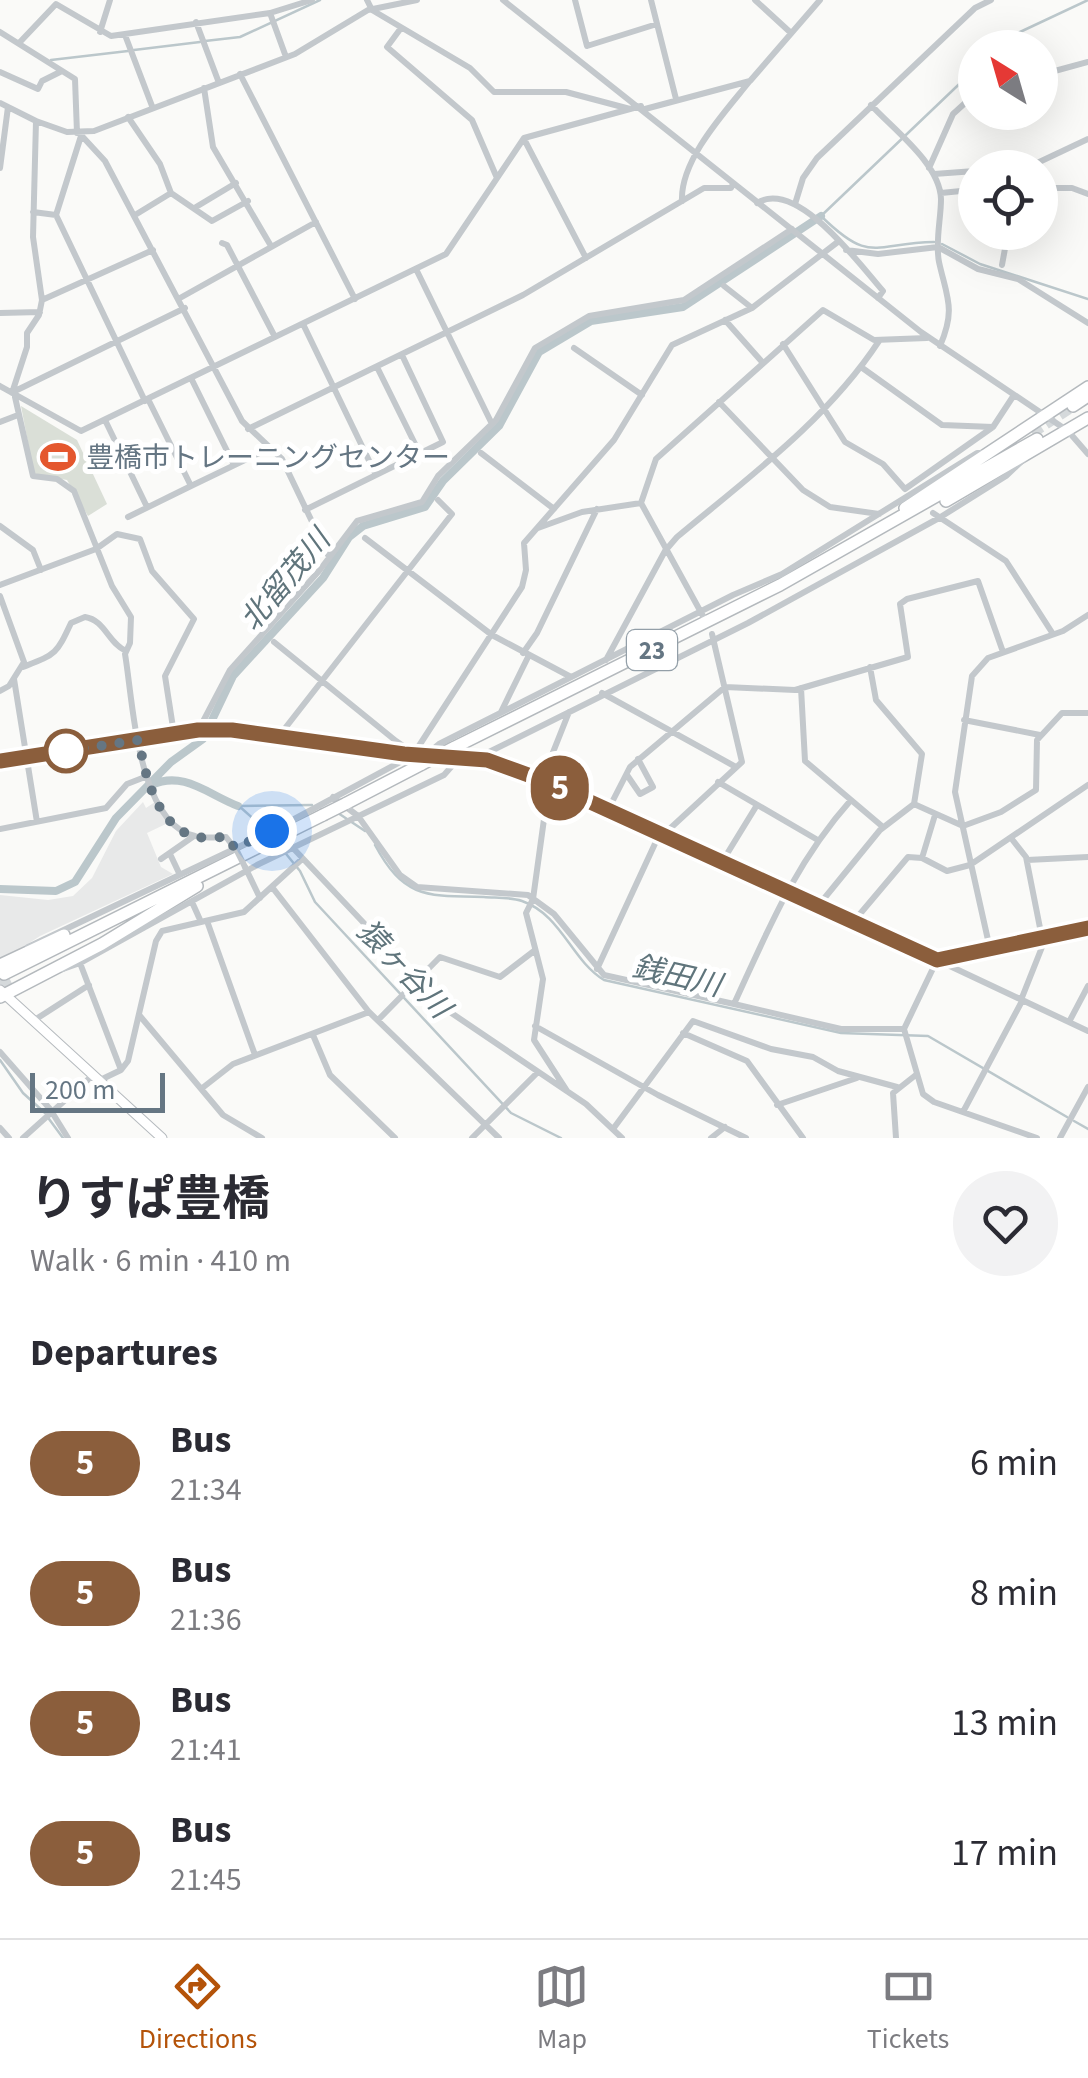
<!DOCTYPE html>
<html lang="en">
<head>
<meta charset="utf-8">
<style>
	:root { --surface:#fff; --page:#f2f2f3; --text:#2b2b33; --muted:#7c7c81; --line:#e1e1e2; --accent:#b45309 }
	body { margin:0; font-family:"Source Sans 3","Noto Sans JP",sans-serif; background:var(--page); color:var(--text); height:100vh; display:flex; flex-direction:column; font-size:38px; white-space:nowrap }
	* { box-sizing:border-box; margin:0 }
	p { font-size:32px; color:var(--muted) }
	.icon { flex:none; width:55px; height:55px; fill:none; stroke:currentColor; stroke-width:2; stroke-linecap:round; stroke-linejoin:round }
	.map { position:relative; height:1138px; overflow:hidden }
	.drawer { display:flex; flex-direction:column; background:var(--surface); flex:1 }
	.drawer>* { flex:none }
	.badge { padding:0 20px; border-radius:32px; font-size:35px; line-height:65px }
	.needle { width:65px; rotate:323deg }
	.tools { position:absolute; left:958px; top:30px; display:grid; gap:20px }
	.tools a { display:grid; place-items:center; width:100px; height:100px; border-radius:50%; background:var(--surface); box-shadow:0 10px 40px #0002; font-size:50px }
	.scale { position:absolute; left:30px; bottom:25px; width:135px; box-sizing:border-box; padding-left:10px; border:5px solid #657683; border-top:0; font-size:28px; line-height:35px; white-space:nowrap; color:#657683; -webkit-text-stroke:8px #fff; paint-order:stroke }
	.you { position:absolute; width:50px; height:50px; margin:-25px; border:8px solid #fff; border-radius:50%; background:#1a73e8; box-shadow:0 0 0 15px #1a73e833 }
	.map>.badge { position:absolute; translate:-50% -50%; box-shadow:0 0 0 5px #fff }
	h2 { padding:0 30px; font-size:38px; line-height:90px }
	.round { display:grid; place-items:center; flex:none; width:105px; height:105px; border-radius:52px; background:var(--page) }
	.head { display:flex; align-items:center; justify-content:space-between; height:170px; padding:0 30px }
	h1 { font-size:48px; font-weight:700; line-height:75px }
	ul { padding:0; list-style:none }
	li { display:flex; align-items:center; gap:30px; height:130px; padding:0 30px }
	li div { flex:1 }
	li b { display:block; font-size:38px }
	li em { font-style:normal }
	li .badge { min-width:110px; font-weight:700; text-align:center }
	.tab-bar { display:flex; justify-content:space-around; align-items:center; height:140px; border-top:2px solid var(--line); background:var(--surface); font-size:28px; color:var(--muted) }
	.tab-bar a { display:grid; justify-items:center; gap:5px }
	.tab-bar .selected { color:var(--accent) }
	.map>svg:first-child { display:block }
	.built { fill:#e8e9e9 }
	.green { fill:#dadfd7 }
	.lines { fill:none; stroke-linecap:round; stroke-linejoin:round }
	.stream { stroke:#bbc7cb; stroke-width:2.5 }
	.river { stroke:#bbc7cb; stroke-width:8 }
	.highway-tunnel { stroke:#d5d9db; stroke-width:11; stroke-dasharray:11 5.5; stroke-linecap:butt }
	.major-casing { stroke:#b5babe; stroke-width:11 }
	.highway-casing { stroke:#b4b9bd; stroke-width:14 }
	.minor { stroke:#c3c8cc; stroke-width:6 }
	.major { stroke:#fff; stroke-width:9 }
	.highway { stroke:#fff; stroke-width:11 }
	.highway-bridge-casing { stroke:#b4b9bd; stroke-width:14; stroke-linecap:butt }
	.minor-bridge { stroke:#c3c8cc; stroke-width:6 }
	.highway-bridge { stroke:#fff; stroke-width:11 }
	.line-casing { stroke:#fff; stroke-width:22 }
	.line { stroke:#8b5e3c; stroke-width:15 }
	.walk { stroke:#657683; stroke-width:10; stroke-dasharray:0 18 }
	.stop-dot { fill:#fff; stroke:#8b5e3c; stroke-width:5 }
	.labels { text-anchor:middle; stroke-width:10; stroke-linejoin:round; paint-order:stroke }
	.shield { fill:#fff; stroke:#939fa8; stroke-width:2.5 }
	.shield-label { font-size:25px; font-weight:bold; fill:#657683 }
	.poi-label { font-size:28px; fill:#657683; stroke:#fff; text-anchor:start }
	.water-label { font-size:30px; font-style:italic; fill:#60757c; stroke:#fff }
</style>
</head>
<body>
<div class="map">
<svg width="1088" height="1138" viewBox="0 0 1088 1138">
	<rect width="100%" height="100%" fill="#fafaf8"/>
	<!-- built -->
	<path class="built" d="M143,802l3,6 9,-6 15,20 -23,11 14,34 12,7 -133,62 -40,26v-67l48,5 25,-4 19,-18 24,-47z"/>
	<!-- green -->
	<path class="green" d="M21,406l56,34 30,64 -19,12 -21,-36 -33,-6z"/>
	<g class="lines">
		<!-- stream -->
		<path class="stream" d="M205,41l35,-4 80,-37
			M997,48l23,-16 68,-32
			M134,50l66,-8
			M51,60l77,-9
			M934,242c-61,1 -63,23 -113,-26l154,-147
			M942,244l38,20 108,35
			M238,806l74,-1
			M239,806l27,24
			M338,813l27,18
			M278,844l22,27 15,31 196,211 50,25
			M375,845c29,54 52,51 109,52 12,1 26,0 38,4 40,14 49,59 82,79l237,53 87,3 139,81
			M0,1060l23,33 22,20
			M49,1119l14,19
			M1074,1121l14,8"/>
		<!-- river -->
		<path class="river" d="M152,785c31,-15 57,10 86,21
			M0,889l56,2 19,-9 41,-64 55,-56 32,-23 30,-63 90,-98 26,-41 14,-11 62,-19 18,-26 56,-55 40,-74 52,-31 92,-14 138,-91"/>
		<!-- highway-tunnel -->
		<path class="highway-tunnel" d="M1032,433l41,-27
			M0,984l10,-5"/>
		<defs>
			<path id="major" d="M0,761l198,-30 34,-1 172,24 83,6 55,20 395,180 151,-32
				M0,990l162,148"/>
			<path id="highway" d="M1073,406l15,-10
				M946,501l142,-83
				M905,508l183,-121
				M453,748l327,-163 257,-146
				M345,804l77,-40
				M0,965l64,-30
				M4,974l319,-159
				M0,997l102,-53 95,-58"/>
		</defs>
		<!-- major casing -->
		<use href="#major" class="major-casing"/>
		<!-- highway casing -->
		<use href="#highway" class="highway-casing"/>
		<!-- minor -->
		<path class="minor" d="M367,0l5,10 98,58 24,24h72l64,17
			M503,0l418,332 147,99 20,23
			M575,0l12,46 70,-22
			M651,0l25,99
			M755,0l36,33
			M270,13l16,44
			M196,22l23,61
			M401,28l-14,19 85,73 25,58
			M0,32l75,47 2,54
			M100,32l10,-32
			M125,35l27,71
			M20,42l36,-38 55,32 159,-23 42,-13
			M0,72l38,17 4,-8 20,-10
			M240,74l115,225
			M1040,75l48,-13
			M204,88l9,59 58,99
			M0,103l36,18 -3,116 9,63 -3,15 -12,18v14l-15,46
			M871,105c23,25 69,59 70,94 0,20 -6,43 -2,63 8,36 17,47 1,84
			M645,109l105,-28 70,-81
			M128,117l32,47 11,29 -36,22
			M36,121l31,11 27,-1 201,-77 73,-44 49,-10
			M81,135l24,26 137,260 40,38 46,96
			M81,136l-25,79 89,186
			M524,139l62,119
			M0,168l8,-61
			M929,168l24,-54 22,-20
			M1018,168l17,-4 53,-25
			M934,174l41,-3
			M1040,188h32l16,6
			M171,193l41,28 36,-20
			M941,193l20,-2 14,7
			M682,201c-2,-41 43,-89 67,-119
			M757,203c40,-25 103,62 126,88l-5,7
			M795,204l8,-26 14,-20 158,-150 16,-8
			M196,207l40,-24
			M33,212l23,3
			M222,243l5,2 48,92
			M846,250l32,4 60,-7 40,22 40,10 70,44
			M1002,265l6,-33
			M416,269l76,155
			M724,286l28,22
			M180,298l136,-76
			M42,300l111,-50
			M0,313l40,-1
			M725,320l38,43
			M303,324l73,151
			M783,344l62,98 38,22 22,25 88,-62
			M574,348l68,47
			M377,367l43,87
			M861,367l81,58 51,2 21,-32
			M191,378l43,87
			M0,386l81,45 365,-177 78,-116 117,-32
			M13,392l172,-84
			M15,397l18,79 24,3 17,12 38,95 19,31 -1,26 -5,11c8,46 12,169 70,182 10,3 21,1 31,1l11,14
			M148,399l43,87 79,-38
			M719,402l84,88 27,17 49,7
			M105,420l42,87
			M0,422l18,-7
			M248,429l275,-134 181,-107h27l2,-4
			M481,453l73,56
			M305,510l138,-68 -41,-87
			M933,513l73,48 47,73
			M128,517l63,-31
			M0,526l33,24 8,20
			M538,528l44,-16 59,-9
			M365,538l127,97 79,42
			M0,585l96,-36 21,-15 23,5 12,32 42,48 -29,57 9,58
			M0,596l24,66 -15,24 -9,5
			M703,616l-62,-113 15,-44 167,-149 51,30 53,-2
			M274,642l122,99 10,7 9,-1
			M523,653l14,-20 60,-124
			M606,660l59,-109 12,-14c72,-60 150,-117 202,-196
			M23,667c33,-13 33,-12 48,-44l14,-6c20,3 23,26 41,34
			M14,679l23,143
			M801,688l4,73 78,66
			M602,693l134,74
			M501,712l28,-57
			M964,720l76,15
			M198,731l32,-61 89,-99 38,-50 65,-19 16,-26 58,-56 39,-72 54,-32 95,-16 108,-71
			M279,736l173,-222 -14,-14
			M413,755l109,-168 4,-17 -2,-27 90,-103 58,-95 80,-37 87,-67
			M426,755l13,-11 294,-149 49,-21 195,-121h7
			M487,760l2,-8 259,-129 191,-105 67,-42 19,-18
			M627,775l13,19 13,-7 -15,-28
			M542,780l27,-68
			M718,782l98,57
			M549,783l-16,116 -7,14 17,66 -9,61 33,51
			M333,797l25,19 42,59 17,12 111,8 26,19 50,61 130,29
			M851,800c-56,63 -82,128 -117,204l107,25h63
			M914,804l49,22 38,-14 35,-22 1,-50 25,-27h26
			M608,810l22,-43 95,-80 70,3 113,-33 -8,-53 7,-5 71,-18 25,71
			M0,829l106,-21 21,-24 18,-7
			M663,835l79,-73 -30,-128
			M1011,838l15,19 16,81
			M293,848l151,160 142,96 36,34
			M170,854l9,19
			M922,858l13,-43
			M161,859l33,-23
			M1027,860l61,-3
			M722,862l35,-57
			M245,867l15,31
			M272,887l97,125 130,126
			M192,902l9,20
			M818,906l62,-76 34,-26 8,-50 -46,-54 -6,-33
			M207,921l48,134
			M854,921l54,-64 14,1 25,13 23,-6 118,-80
			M28,947l244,-116 128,-69 4,-8
			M990,949l-35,-157 17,-116 16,-18 75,-27 25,-16
			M80,963l41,107
			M63,969l17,-6 179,-99 185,-89 15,-17
			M597,969l62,-134
			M1021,1000l25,-63
			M140,1016l83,99 39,23
			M378,1020l62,-63 60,20 34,-26
			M33,1021l56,-36
			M1069,1022l19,-36
			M535,1026l123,69 88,43
			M683,1033l64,28 56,77
			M313,1035l17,40 65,63
			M0,1052l50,57 18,29
			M98,1081l23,-11 7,-9 28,-120 6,-10 82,-19 57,-52
			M201,1089l32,-25 136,-52
			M777,1105l80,-27
			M963,1112l59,-111
			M0,1128l9,10
			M613,1129l80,-108 78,28 42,8 25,14 59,16
			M23,1138l69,-62
			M472,1138l66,-66
			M711,1138l14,-11
			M896,1138l-3,-45 24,-19
			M1037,1138l-103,-36 -11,-8 -19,-65 33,-69 151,71
			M1060,1138l28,-51"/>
		<!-- major -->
		<use href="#major" class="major"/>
		<!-- highway -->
		<use href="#highway" class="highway"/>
		<defs>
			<path id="highway-bridge" d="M422,764l31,-16
				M323,815l22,-11"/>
		</defs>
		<!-- highway-bridge casing -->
		<use href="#highway-bridge" class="highway-bridge-casing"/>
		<!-- minor-bridge -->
		<path class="minor-bridge" d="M237,851l8,16"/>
		<!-- highway-bridge -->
		<use href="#highway-bridge" class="highway-bridge"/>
	</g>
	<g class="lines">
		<defs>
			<path id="line" d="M0,761l198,-31h34l172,24 83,6 55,20 395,180 151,-32"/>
		</defs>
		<!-- line casing -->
		<use href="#line" class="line-casing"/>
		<!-- line -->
		<use href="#line" class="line"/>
		<!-- walk -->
		<path class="walk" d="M66,751l73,-11c5,32 17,85 54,96 10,3 23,1 33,1l9,11 37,-17"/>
	</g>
	<!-- icons -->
	<defs>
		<symbol id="stadium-bare" viewBox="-9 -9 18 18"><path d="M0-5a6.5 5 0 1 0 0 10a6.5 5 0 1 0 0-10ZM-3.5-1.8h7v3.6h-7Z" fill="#e4572e" stroke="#fff" stroke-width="2.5" paint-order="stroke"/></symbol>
	</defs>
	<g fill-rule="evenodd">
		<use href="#stadium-bare" x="33" y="432" width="50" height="50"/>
	</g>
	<!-- markers -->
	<circle class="stop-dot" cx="66" cy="751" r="20"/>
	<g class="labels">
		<!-- shield labels -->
		<rect class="shield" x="627" y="630" width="50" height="40" rx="8"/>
		<g class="shield-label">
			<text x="652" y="659">23</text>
		</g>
		<!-- poi labels -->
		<g class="poi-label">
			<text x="86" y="467">豊橋市トレーニングセンター</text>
		</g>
		<!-- water labels -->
		<g class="water-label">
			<text transform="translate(285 580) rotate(-50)" y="10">北留茂川</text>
			<text transform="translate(404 969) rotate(47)" y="10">猿ヶ谷川</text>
			<text transform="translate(677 976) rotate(13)" y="10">銭田川</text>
		</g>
	</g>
</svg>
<div class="tools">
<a><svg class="needle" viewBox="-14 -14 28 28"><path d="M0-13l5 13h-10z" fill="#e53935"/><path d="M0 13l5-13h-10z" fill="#7c7c81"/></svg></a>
<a><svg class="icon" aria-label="locate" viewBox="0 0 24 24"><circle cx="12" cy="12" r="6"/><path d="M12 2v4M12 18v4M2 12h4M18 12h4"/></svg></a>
</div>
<div class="scale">200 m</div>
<div class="you" style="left:272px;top:831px"></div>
<b class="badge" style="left:560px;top:788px;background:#8b5e3c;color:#fff">5</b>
</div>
<section class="drawer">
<div class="head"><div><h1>りすぱ豊橋</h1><p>Walk · 6 min · 410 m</p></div><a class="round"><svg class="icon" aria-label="heart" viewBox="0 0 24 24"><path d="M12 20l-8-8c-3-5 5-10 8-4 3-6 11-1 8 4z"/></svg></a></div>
<h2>Departures</h2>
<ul>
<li><span class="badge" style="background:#8b5e3c;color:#fff">5</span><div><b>Bus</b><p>21:34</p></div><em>6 min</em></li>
<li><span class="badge" style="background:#8b5e3c;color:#fff">5</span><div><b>Bus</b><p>21:36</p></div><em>8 min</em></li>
<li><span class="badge" style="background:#8b5e3c;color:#fff">5</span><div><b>Bus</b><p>21:41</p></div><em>13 min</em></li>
<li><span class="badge" style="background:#8b5e3c;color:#fff">5</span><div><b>Bus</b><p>21:45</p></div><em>17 min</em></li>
</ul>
</section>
<nav class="tab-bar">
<a class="selected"><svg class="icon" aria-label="directions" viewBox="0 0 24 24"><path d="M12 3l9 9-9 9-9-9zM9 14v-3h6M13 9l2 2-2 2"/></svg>Directions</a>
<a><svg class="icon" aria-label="map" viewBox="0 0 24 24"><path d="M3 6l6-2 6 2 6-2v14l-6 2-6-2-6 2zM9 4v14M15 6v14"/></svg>Map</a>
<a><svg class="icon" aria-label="tickets" viewBox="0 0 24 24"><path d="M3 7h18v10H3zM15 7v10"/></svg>Tickets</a>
</nav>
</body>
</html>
